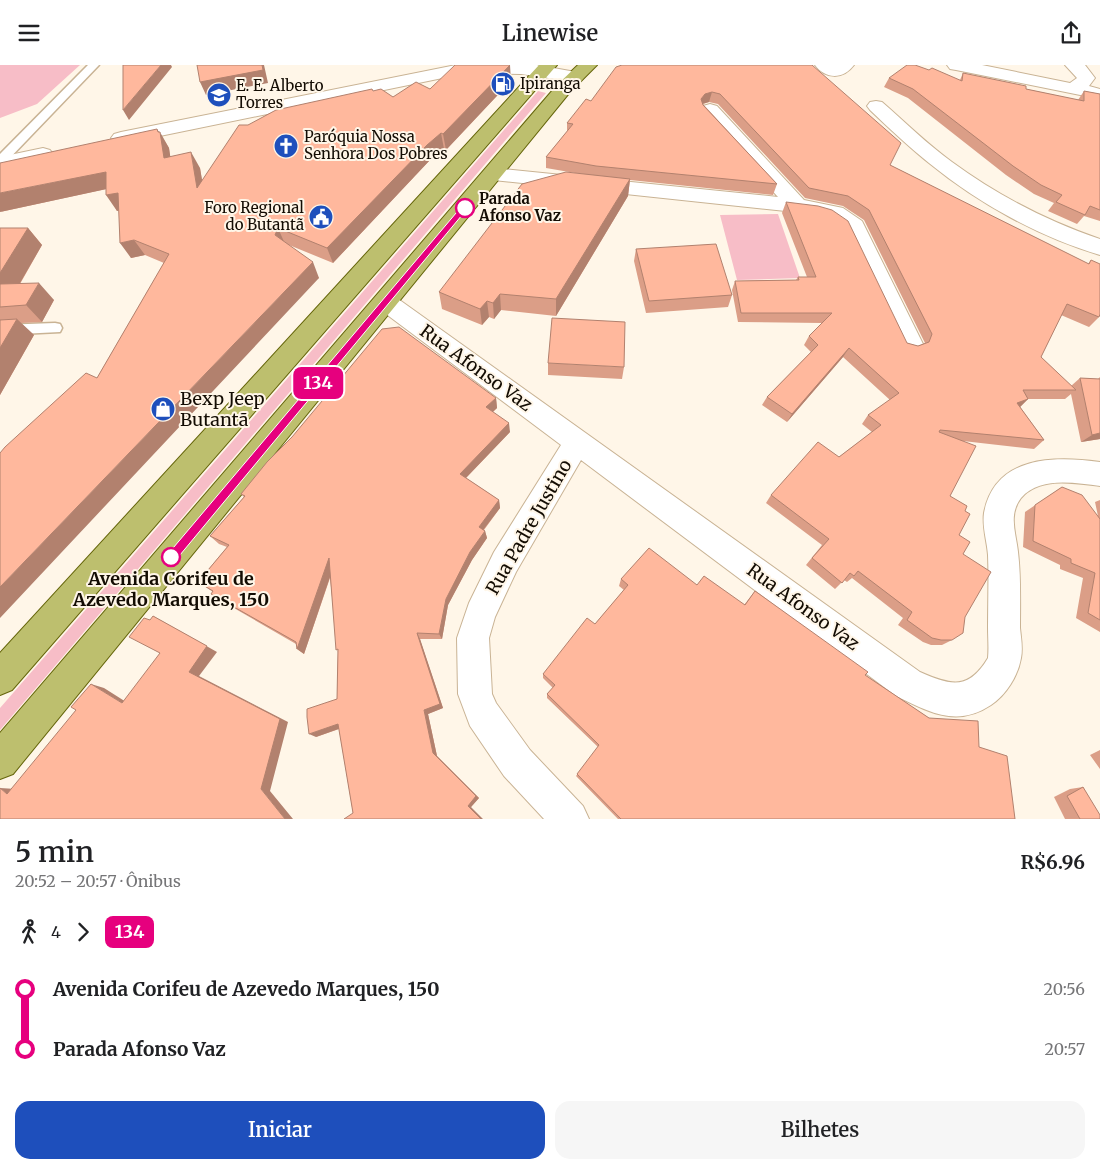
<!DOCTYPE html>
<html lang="pt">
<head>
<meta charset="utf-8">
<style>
	:root { --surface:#fff; --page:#f6f6f6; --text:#202124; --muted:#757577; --accent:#1e4fbc }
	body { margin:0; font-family:Merriweather,serif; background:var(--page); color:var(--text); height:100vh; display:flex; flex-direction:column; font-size:19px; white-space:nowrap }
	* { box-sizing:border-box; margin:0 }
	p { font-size:16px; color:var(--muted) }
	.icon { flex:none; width:28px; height:28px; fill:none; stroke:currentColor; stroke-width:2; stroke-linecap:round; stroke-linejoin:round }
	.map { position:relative; height:754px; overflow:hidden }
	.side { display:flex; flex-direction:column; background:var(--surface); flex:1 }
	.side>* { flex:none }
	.badge { padding:0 10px; border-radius:8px; font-size:18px; line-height:32px }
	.map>.badge { position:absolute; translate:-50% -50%; box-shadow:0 0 0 2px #fff }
	.legs { display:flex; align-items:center; gap:8px; height:55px; padding:0 15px; font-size:16px }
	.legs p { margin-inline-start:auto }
	.headline { display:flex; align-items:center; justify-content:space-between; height:85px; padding:0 15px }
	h1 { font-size:28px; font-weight:600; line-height:38px }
	.cta { display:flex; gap:10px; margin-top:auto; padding:10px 15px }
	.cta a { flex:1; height:58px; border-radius:15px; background:var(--accent); color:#fff; font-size:20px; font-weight:600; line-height:58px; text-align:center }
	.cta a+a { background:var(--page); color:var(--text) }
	ul { padding:0 15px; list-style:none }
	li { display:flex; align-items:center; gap:18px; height:60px; font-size:19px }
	li i { display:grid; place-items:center; width:8px; height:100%; margin:0 6px; background:currentColor }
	li i::after { content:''; width:12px; height:12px; margin:-6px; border:4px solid; border-radius:50%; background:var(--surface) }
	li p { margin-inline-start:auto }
	li:first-child i { background:linear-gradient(#0000 50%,currentColor 0) }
	li:last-child i { background:linear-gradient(currentColor 50%,#0000 0) }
	header { display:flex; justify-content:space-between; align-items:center; height:65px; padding:0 15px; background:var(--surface); font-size:22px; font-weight:600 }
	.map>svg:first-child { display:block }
	.green { fill:#f7bdc7 }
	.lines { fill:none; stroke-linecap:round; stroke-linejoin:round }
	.service-casing { stroke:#c9b394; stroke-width:3 }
	.minor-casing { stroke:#c9b394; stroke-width:2 }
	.tertiary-casing { stroke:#c9b394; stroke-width:2 }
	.primary-casing { stroke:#65650a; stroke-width:2 }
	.service { fill:#fff; fill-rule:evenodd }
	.minor { fill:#fff; fill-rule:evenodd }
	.tertiary { fill:#fff; fill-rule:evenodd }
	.primary { fill:#bdbf6e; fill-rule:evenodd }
	.wall { fill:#db9e87 }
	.shaded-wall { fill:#b2816e }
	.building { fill:#ffb89d; stroke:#b2816e }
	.line-1 { fill:#e6007e; stroke:#fff }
	.stop-1-dot { fill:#fff; stroke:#e6007e; stroke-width:2.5 }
	.labels { text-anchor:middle; stroke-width:4; stroke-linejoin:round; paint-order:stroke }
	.far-poi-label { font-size:15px; fill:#130c03; stroke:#fff6e8; text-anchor:start }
	.far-stop-label { font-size:15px; font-weight:bold; fill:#130c03; stroke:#fff6e8; text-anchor:start }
	.street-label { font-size:18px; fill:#130c03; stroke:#fff6e8 }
	.poi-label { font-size:18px; fill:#130c03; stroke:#fff6e8; text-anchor:start }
	.stop-label { font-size:18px; font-weight:bold; fill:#130c03; stroke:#fff6e8 }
</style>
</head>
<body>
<header><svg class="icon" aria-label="menu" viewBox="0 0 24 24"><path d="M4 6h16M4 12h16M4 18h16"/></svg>Linewise<svg class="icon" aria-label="share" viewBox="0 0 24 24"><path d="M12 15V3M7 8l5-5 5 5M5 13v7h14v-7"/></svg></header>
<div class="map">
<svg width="1100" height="754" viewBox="0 0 1100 754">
	<rect width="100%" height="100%" fill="#fff6e8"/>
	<!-- green -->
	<path class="green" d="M0,0h80l-43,39 -37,14z
		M538,26l8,2 -546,637v-22z
		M778,149l22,64 -63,2 -17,-65z"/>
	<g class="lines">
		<defs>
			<path id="service" d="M88,0h11l-95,99 -4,1v-11z
				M55,258l5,1 2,4 -2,4 -60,3v-10z"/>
			<path id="minor" d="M456,0h81l44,8 3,4 -3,4 -6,1 -54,-8 -54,-1 -346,71 -7,-2 -3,-4 3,-4 7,-2z
				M815,0h39c-11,15 -29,14 -39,0z
				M876,36l6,1c23,20 45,42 70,60 45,33 95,59 148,77v16c-61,-18 -122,-52 -171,-92 -20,-16 -40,-35 -59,-53l-3,-4 3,-4z
				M710,39l7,2 87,94 39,8 19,13 61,123 -3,7 -9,2 -9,-2 -57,-121 -17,-12 -14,-4 -321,-34 -7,-2 -3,-4 3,-4 7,-2 285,29 -75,-83 -2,-4 2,-4z
				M43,83l7,2 3,4 -3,4 -50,11v-12z
				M386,228l8,3 526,376c31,14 49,18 68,-14 1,-10 0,-20 0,-31 0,-24 1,-48 0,-72 -1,-14 -6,-28 -4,-42 11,-58 71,-57 116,-51v24c-25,-3 -60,-10 -79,12 -13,17 -5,35 -3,54 3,25 2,51 2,76 1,10 3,20 1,30 -3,18 -15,37 -30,47 -34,23 -62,7 -95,-9l-315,-236 -65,112 -21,45 -6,21 3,56 4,9 34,47 53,56 6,13h-45l-40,-43 -34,-50 -12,-32 -1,-56 12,-35 25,-51 67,-107 -183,-137 -4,-6 4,-6z"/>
			<path id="tertiary" d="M947,0h35l88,18 7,-5 -12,-13h20l10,13 -6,8 11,3v10l-144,-29 -6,-1z"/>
			<path id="primary" d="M539,0h18l-545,625 -12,5v-42z
				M578,0h19l-27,27 -557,682 -13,5v-46l558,-649z"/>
		</defs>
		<!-- service casing -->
		<use href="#service" class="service-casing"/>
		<!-- minor casing -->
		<use href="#minor" class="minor-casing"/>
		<!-- tertiary casing -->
		<use href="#tertiary" class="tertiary-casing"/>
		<!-- primary casing -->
		<use href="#primary" class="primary-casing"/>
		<!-- service -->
		<use href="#service" class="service"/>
		<!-- minor -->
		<use href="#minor" class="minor"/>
		<!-- tertiary -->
		<use href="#tertiary" class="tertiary"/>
		<!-- primary -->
		<use href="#primary" class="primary"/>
	</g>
	<!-- wall -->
	<path class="wall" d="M812,0l78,100 198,99 3,-4 8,57 -10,10 -28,-12 -20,42 30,29 9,-8 18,1 2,-2v62l-19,3 -10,-48 -6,5h-37l-8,8 24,33 -10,9 -71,-8 -13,55 15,15 -6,24 4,19 -11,86 -10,5h-11l-8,-3 -25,-17 5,-7 -51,-40 -5,4 -3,-2 -9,9 -29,-24 16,-20 -56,-42 5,-8 68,-38 33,-25 -10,-8 6,-9 22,-15 -47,-43 -56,65 -25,-17 5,-8 44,-45 -7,-7 5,-9 13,-13 -84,-1 -6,-32 3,-9 61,-1 2,-3h9l-25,-64 4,-11 121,141 11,3 7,-3 -61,-123 -21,-14 -38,-8 -87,-94 -9,-2 -6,2 74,80 -4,11 -143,-15 -2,16 -72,120 -55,-6 -7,9 -5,-2 -7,8 -40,-16 -3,-17 142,-118 -35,-6v-11l21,-25v-9l24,-22z
		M963,8l63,16 52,11 6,-9 16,3v127l-16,-5 -7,8 -29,-13 6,-8 -20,-9 -28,-19 -98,-77 -24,-11 5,-9 71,2z
		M511,16l-65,69 -2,-1 -14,11 -97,103 -44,-18 30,33 -222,100 67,-115 -19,-8 -14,3 -12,-48 -2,1 -11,-22 -106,23 159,-80 10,16 1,9 30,11 2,13 46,-56 125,-34 20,6 37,-8z
		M0,163h28l14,17 -22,39 34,16 -12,22 -21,1 13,12 -34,60z
		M636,184l96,46 -4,12 -82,6 -12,-52z
		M548,298l76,4 -2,12 -74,-4z
		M496,333l1,10 -4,4 17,20 -44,46 33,22 1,8 -16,22 1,1 2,7 -15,22 -24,45 -6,34h-22l23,69 -15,6 9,42 42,42 -8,9 -118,6 -14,-84 -23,8 21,-38 1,-46 -8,-75 -26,76 -7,-5 -1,-5 -76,-44 -9,-6 2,-2 -15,-10 29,-35 -8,-3 -9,-8 34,-39 -3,-3z
		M1062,422l36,29 -3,-14 5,-2v132l-24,-14 7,-40 -23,-9v-4l-37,-18 2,-35z
		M621,514l76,6 47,20 11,-14 110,84 64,43 50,29 36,72h-397l-42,-43 22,-29 -51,-49v-4l6,-6 -10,-10v-4l52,-50 29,-34 -5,-4z
		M1100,685v19l-10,-14z
		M1083,722l17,32h-35l-11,-22 16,-8z"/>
	<!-- shaded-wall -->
	<path class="shaded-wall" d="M161,0h10l1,2 -43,53 -6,-10z
		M262,0h2l4,18 -62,12 -6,-13z
		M510,0l1,16 -65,69 -3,-16z
		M712,27l-3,10 -7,2 -1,-5 4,-5z
		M157,64l4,6 -1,-3 9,16 4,26 -9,-16z
		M441,68l3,16 -14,11 -97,103 -6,-15 100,-103z
		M191,87l9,16 6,35 -9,-15z
		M106,107l10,15 -116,25v-19z
		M630,114l-2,17 -72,120v-17z
		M118,128l11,15 -12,3 -11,-16z
		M28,163l14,17 -29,50 -13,-8v-14z
		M278,163l7,16 -10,-9z
		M134,175l11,15 -14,3 -11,-15z
		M313,197l6,16 -319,340v-31z
		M39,218l15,17 -12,22 -16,-17z
		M500,229l1,16 -7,9 -1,-16z
		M487,236l2,16 -7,8 -2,-16z
		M17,254l17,16 -34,60v-47z
		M849,283l-6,9 -56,65 5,-8z
		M496,333l1,10 -10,9 -1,-10z
		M1028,334l-9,9 -2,-5z
		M509,358l1,9 -48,50 -2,-8z
		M1100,368v6l-19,3 11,-7z
		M499,435l1,8 -20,26 -1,-7z
		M485,466l2,7 -15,22 -24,45 -6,34 -3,-5 7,-35 24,-47z
		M329,493l5,7 -30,89 -7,-5z
		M153,551l64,36 -18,24 89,46 -18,69 23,28h-8l-24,-30z
		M417,568l3,6 23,69 -15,6 9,42 42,42 -8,9 12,12h-2l-13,-13 -35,-53 -9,-43z
		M91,619l13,4 30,19 -12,-4z
		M338,659l6,3 -28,10 -7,-3z
		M0,723l16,1 -9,5z"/>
	<!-- building -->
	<path class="building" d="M123,0h38l-38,45z
		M197,0h65l1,5 -63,12z
		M455,0h55l-67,69 -2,-1 -14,12 -100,103 -49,-20 -3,7 38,27 -313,325v-134l5,-6 81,-74 11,5 72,-124 -35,-14 -14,3 -2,-50 -12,2v-23l-106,21v-30l157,-34 1,3h2l4,26 27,-6 6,36 42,-63h9l28,-15 96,-21 1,2 8,-2 12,8 23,-15 14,7z
		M622,0h190l89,78 -11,22 199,99 2,-4 9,4v50l-1,3 -32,-13 -26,53 35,33h-53l5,9 -11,4 27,37 -104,-10 -1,2 37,14 -26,50 17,10 -2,5 5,3 -11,21 11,7 -7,12 28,18 -26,45 -2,16 -11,7h-11l-9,-2 -25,-18 5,-8 -54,-41 -4,5 -4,-3 -8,10 -30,-25 17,-19 -58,-44 47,-53 21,15 42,-32 -13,-10 31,-22 -50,-45 -57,66 -25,-17 51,-52 -9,-9 23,-23h-91l-6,-32 64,-1 -1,-3h18l-30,-75 32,4 14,4 16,11 59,122 11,3 11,-4 3,-8 -63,-124 -21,-14 -39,-8 -89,-94 -8,-2 -7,2 -4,5 2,6 74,79 -181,-18 -50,-9 27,-33 -6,-1 19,-24 5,2 25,-34z
		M907,0h8l14,5 3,-2 30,13 1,-8 63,13v3l58,12v-10l16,3v116l-10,-4 -5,9 -29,-13 6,-7 -21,-10 -28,-19 -100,-77 -24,-11z
		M566,107l64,7 -74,120 -56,-5 -7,9 -6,-2 -7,8 -41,-17 83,-108z
		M0,163h28l-28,45z
		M716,179l16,51 -83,6 -13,-52z
		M39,218l-13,22 -26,2v-23z
		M552,253l73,4 -1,45 -76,-4z
		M17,254l-17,29v-28z
		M399,262l97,71 -10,9 23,16 -49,51 39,26 -20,27 6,4 -15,21 -24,47 -7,35 -22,-1 23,71 -16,6 9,43 43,43 -8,10 13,13h-137l9,-6 -15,-89 -29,10 -2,-17v-8l30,-10 1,-50 -2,1 -7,-92 -32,91 -1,-7 -85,-48 2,-3 -15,-9 31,-37 -19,-9 35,-40 -4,-2 26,-32 25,-25 90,-108z
		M1080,313l20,1v54l-8,2z
		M1062,422l20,8 18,24v101l-12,-7 7,-40 -24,-10v-4l-38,-18 2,-36z
		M649,483l48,37 7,-9 41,29 10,-14 113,81 -3,3 64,43 49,3 1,26 28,9 8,63h-394l-44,-45 22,-29 -52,-51 8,-9 -12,-11 44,-56 8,6 33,-39 -7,-6z
		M153,551l54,30 -18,26 91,47 -19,70 24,30h-285v-31l7,6 69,-84 -5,-3 20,-23 31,19 38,-50 -31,-16 15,-19 6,2z
		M1083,722l17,28v4h-20l-13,-23z"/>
	<!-- line-1 -->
	<path class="line-1" d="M465,140l3,3 -1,1 -292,352 -4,1 -3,-1 -2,-4 2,-3 294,-348z"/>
	<!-- icons -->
	<defs>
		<symbol id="fuel-disc" viewBox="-11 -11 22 22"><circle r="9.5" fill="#1e4fbc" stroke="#fff6e8"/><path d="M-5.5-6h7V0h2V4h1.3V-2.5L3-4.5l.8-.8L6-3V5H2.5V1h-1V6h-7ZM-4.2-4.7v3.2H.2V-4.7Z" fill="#fff"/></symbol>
		<symbol id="school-disc" viewBox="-11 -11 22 22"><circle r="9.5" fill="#1e4fbc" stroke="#fff6e8"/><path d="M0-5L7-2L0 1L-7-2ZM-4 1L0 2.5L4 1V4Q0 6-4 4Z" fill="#fff"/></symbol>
		<symbol id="church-disc" viewBox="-11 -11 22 22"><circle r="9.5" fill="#1e4fbc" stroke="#fff6e8"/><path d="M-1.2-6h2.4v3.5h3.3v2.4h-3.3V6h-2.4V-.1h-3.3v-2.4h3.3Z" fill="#fff"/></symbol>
		<symbol id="civic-disc" viewBox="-11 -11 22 22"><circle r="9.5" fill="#1e4fbc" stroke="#fff6e8"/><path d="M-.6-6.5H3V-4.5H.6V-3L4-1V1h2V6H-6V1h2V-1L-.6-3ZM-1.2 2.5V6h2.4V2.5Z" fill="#fff"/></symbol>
		<symbol id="shop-disc" viewBox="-11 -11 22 22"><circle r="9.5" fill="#1e4fbc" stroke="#fff6e8"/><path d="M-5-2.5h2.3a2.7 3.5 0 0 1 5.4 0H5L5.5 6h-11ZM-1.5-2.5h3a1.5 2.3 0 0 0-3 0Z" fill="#fff"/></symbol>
	</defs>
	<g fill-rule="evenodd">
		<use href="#fuel-disc" x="489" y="5" width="28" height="28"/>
		<use href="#school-disc" x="205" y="16" width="28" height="28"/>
		<use href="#church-disc" x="272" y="67" width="28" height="28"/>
		<use href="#civic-disc" x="307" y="138" width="28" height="28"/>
		<use href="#shop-disc" x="149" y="330" width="28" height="28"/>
	</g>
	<!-- markers -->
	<g class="stop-1-dot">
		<circle cx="465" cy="143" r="9"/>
		<circle cx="171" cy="492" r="9"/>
	</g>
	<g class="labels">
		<!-- far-poi labels -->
		<g class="far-poi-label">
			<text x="520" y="24">Ipiranga</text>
			<text x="236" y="26">E. E. Alberto<tspan x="236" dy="17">Torres</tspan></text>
			<text x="304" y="77">Paróquia Nossa<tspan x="304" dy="17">Senhora Dos Pobres</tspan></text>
			<text x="304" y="148" text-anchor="end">Foro Regional<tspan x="304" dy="17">do Butantã</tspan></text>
		</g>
		<!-- far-stop labels -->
		<g class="far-stop-label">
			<text x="479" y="139">Parada<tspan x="479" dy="17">Afonso Vaz</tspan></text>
		</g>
		<!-- street labels -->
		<g class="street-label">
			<text transform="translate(476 303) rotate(36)" y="6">Rua Afonso Vaz</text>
			<text transform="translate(529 462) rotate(-60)" y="6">Rua Padre Justino</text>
			<text transform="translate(803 542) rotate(36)" y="6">Rua Afonso Vaz</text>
		</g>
		<!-- poi labels -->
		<g class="poi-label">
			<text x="180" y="340">Bexp Jeep<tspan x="180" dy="21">Butantã</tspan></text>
		</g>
		<!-- stop labels -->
		<g class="stop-label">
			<text x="171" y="520">Avenida Corifeu de<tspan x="171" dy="21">Azevedo Marques, 150</tspan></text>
		</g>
	</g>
</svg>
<b class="badge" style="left:318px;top:318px;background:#e6007e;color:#fff">134</b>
</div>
<section class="side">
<div class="headline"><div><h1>5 min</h1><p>20:52 – 20:57 · Ônibus</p></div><b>R$6.96</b></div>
<div class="legs"><svg class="icon" aria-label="walk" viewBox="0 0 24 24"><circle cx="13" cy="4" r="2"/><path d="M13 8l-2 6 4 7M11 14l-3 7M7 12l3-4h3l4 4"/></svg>4<svg class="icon" aria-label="forward" viewBox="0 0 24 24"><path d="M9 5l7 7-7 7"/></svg><b class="badge" style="background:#e6007e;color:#fff">134</b></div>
<ul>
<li><i style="color:#e6007e"></i><b>Avenida Corifeu de Azevedo Marques, 150</b><p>20:56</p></li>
<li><i style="color:#e6007e"></i><b>Parada Afonso Vaz</b><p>20:57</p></li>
</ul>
<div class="cta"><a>Iniciar</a><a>Bilhetes</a></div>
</section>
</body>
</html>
